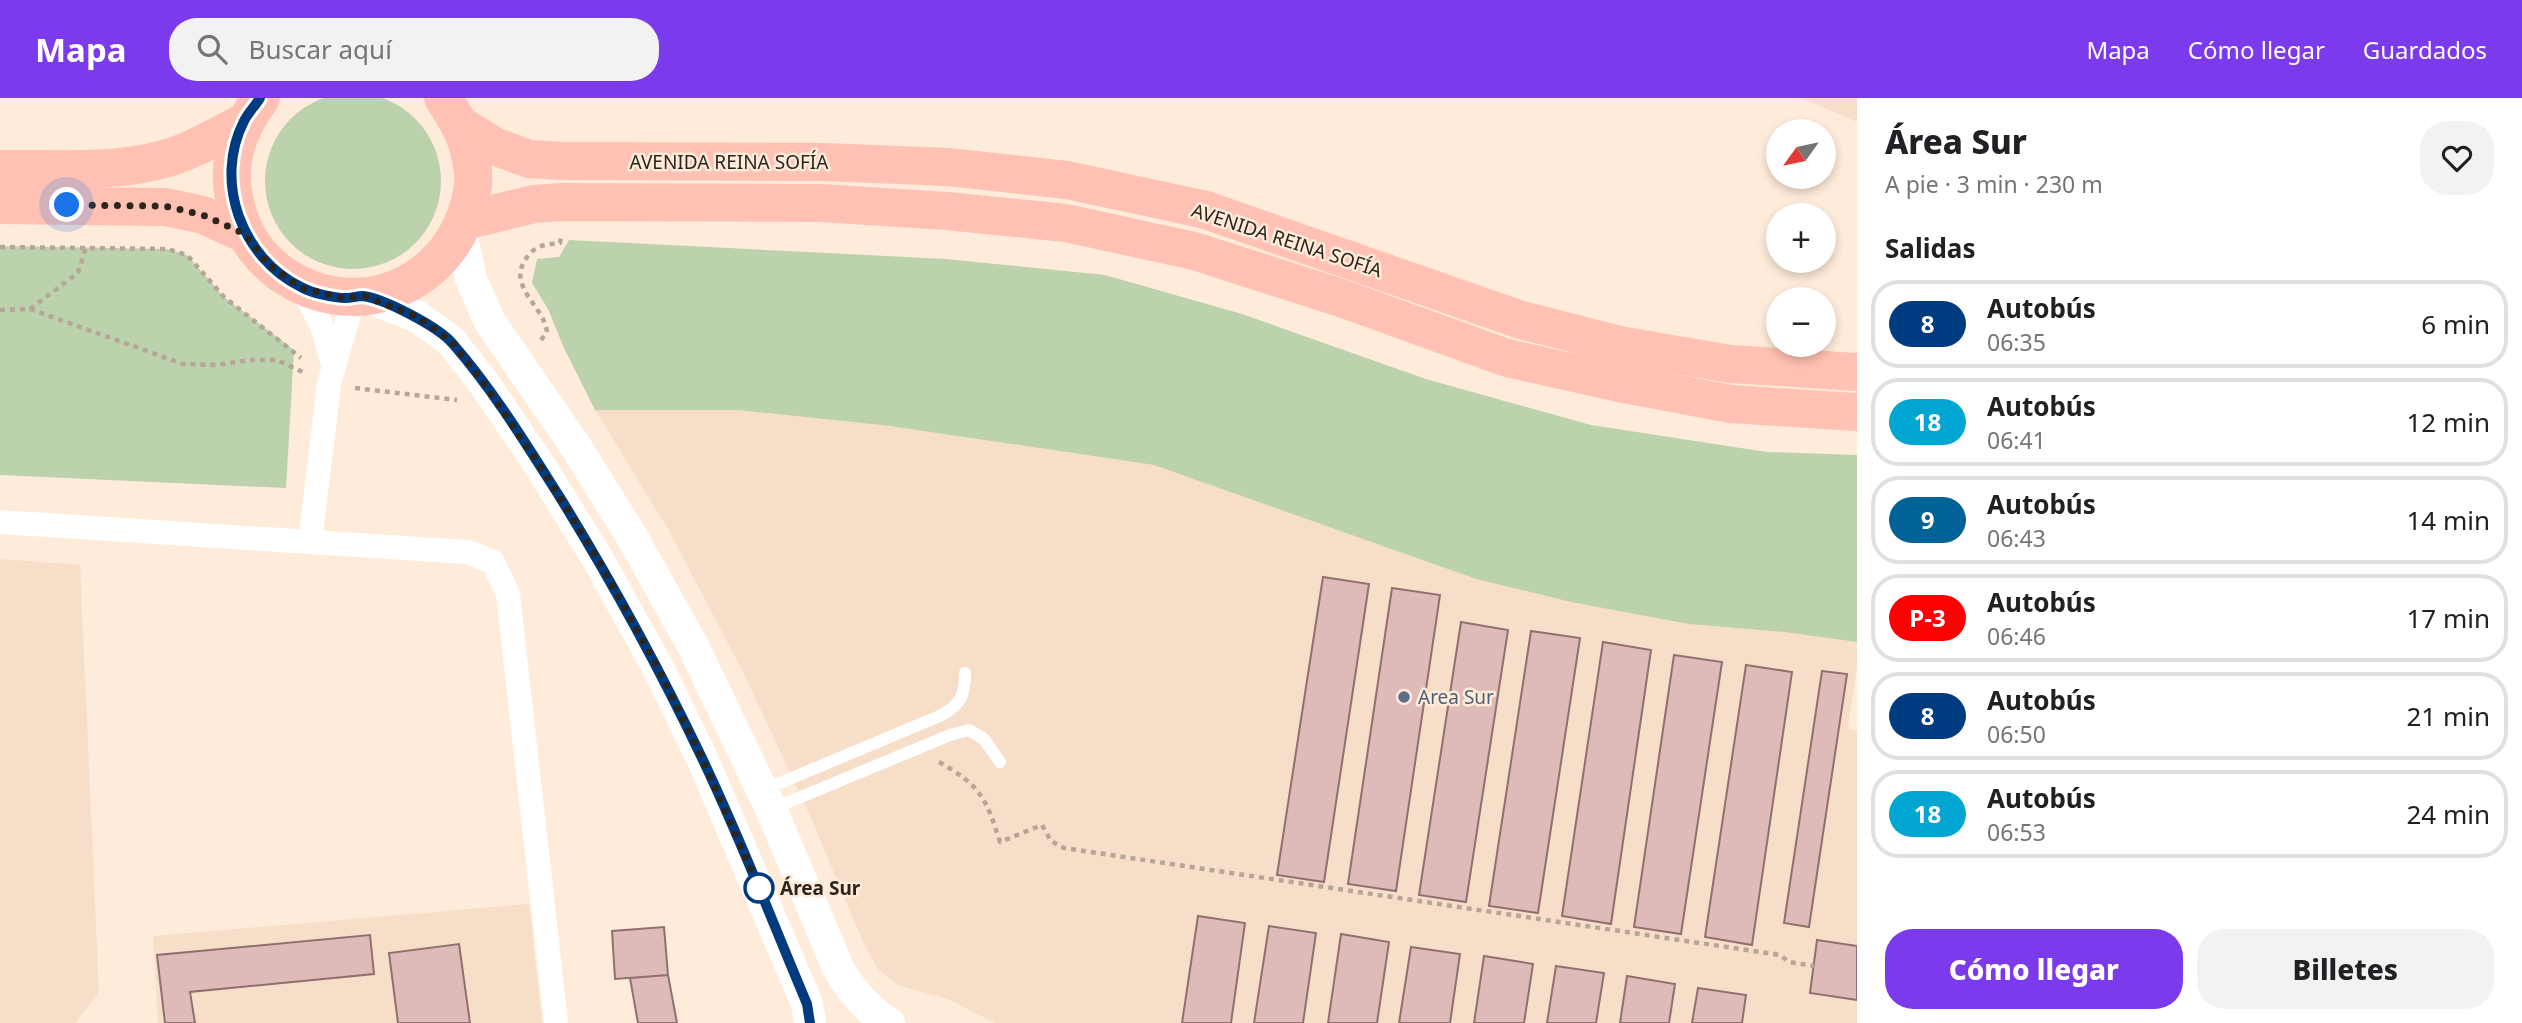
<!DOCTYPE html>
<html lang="es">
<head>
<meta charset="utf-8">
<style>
	:root { --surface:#fff; --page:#f2f2f2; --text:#202124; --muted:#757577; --line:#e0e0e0; --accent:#7c3aed }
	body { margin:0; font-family:"Noto Sans",sans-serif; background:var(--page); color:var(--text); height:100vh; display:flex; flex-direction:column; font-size:26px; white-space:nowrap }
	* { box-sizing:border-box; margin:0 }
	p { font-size:23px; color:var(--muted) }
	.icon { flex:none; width:38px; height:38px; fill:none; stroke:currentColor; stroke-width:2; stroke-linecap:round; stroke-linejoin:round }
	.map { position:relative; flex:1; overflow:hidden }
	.details { display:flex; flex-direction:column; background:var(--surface); width:665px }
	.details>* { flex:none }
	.badge { padding:0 14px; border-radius:23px; font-size:24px; line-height:46px }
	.needle { width:46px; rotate:237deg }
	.fabs { position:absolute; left:1766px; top:21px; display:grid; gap:14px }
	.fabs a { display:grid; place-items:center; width:70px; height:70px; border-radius:50%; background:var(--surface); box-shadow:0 4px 10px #0003; font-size:35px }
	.you { position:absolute; width:35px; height:35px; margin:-18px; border:5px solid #fff; border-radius:50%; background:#1a73e8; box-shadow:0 0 0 10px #1a73e833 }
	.map>.badge { position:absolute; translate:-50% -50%; box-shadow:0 0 0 4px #fff }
	h2 { padding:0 28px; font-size:26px; line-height:63px }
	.round { display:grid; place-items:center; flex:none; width:74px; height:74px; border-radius:28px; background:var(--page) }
	.overview { display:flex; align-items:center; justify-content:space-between; height:119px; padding:0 28px }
	h1 { font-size:33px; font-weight:800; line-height:52px }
	.action { display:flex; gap:14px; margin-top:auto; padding:14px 28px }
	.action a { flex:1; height:80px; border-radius:28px; background:var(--accent); color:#fff; font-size:28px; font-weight:800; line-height:80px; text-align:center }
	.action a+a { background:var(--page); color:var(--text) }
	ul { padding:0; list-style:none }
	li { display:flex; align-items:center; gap:21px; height:88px; margin:0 14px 10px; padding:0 14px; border:4px solid var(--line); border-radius:28px }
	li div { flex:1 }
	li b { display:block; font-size:26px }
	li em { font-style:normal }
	li .badge { min-width:77px; font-weight:700; text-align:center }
	header { display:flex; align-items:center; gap:42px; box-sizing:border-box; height:98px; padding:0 35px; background:var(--accent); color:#fff }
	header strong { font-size:33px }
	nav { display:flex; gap:38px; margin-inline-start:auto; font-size:24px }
	.search { width:490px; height:63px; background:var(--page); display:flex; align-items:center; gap:18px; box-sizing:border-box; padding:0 24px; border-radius:28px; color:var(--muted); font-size:26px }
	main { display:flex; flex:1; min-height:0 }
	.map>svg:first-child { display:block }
	.built { fill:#f7dec8 }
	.green { fill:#bbd2ad }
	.building { fill:#debbb9; stroke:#90706f; stroke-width:2 }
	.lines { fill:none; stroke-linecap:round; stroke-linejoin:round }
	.path { stroke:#b6a697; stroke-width:4.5; stroke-dasharray:5 5; stroke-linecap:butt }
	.service { stroke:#fff; stroke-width:12 }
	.minor { stroke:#fff; stroke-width:24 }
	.tertiary { stroke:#fff; stroke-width:32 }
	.primary { stroke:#ffc1b3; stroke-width:38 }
	.line-casing { stroke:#fff; stroke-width:16 }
	.line { stroke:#003b80; stroke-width:10 }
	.walk { stroke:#2d241b; stroke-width:7; stroke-dasharray:0 12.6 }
	.service-dot { fill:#5c6f8a; stroke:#ffebd9; stroke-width:2.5 }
	.stop-dot { fill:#fff; stroke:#003b80; stroke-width:3.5 }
	.labels { text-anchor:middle; stroke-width:5; stroke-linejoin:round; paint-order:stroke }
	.street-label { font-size:19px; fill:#2d241b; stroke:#ffebd9 }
	.service-label { font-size:19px; fill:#4e5e75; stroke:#ffebd9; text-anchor:start }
	.stop-label { font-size:19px; font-weight:bold; fill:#2d241b; stroke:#ffebd9; text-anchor:start }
</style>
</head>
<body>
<header>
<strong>Mapa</strong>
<div class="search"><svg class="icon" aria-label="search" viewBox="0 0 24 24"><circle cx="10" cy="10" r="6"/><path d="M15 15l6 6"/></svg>Buscar aquí</div>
<nav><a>Mapa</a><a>Cómo llegar</a><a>Guardados</a></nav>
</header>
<main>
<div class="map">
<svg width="1857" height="925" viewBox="0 0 1857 925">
	<rect width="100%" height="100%" fill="#ffebd9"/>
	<!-- built -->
	<path class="built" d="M1801,0h56v24z
		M595,312h143l152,16 264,39 322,114 95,23 116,22 97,8 73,10v24l-9,62 9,3v292h-862l-47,-24 -51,-14 -20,-17 -14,-26 -53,-126 -66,-142 -76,-145z
		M0,461l80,6 19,428 -24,30h-75z
		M529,806l13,119h-384l-5,-87z"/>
	<!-- green -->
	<path class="green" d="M265 83a88 88 0 1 1 176 0a88 88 0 1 1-176 0Z
		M569,142l377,19 159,16 137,39 184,65 165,46 176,27 90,3v187l-73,-10 -96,-8 -117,-22 -95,-23 -322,-114 -264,-39 -152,-16h-143l-31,-62 -16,-39 -16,-26 5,-24 22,-2z
		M0,148l168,3 19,6 37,42 70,53 -8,138 -286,-13z"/>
	<!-- building -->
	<path class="building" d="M1323,479l46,7 -45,298 -47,-7z
		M1392,490l48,7 -44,296 -48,-7z
		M1461,524l47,8 -42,272 -47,-7z
		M1531,533l49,7 -42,275 -49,-7z
		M1603,544l48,8 -40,274 -49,-8z
		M1674,557l48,7 -41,272 -47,-7z
		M1746,567l46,7 -40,273 -47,-8z
		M1822,573l25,3 -38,253 -25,-4z
		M1198,818l47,7 -14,100h-49z
		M1269,828l47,7 -13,90h-49z
		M664,829l4,48 -53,4 -3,-48z
		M1341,836l48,8 -12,81h-49z
		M370,837l4,39 -184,18 5,31h-30l-8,-68z
		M1817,842l40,6v54l-47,-7z
		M459,846l11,79h-72l-9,-70z
		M1411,849l49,7 -10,69h-51z
		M1484,858l49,8 -9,59h-50z
		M1556,868l48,7 -8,50h-49z
		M668,877l9,48h-39l-8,-45z
		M1627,878l48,8 -6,39h-49z
		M1698,890l48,7 -4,28h-50z"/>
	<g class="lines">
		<!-- path -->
		<path class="path" d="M0,149l168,2 19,6 37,42 77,61
			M30,211l48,-36 8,-26
			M0,212l30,-1 153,55 34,1 34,-5h26l28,13
			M541,242l6,-8c-2,-24 -38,-44 -23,-70 3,-6 8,-12 15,-15 5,-3 14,-3 21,-4l1,-6
			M355,290l102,12
			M939,664c42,24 47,36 61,80l42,-17 9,16 13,7 716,107 9,7 25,4"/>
		<!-- service -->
		<path class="service" d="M763,692l179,-75c19,-11 23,-20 23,-42
			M772,711l178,-74 19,-5 15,9 16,23"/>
		<!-- minor -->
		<path class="minor" d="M302,190l20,38 11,39
			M354,199l-25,87 -19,158 158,10 25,10 15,32 48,429
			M0,424l310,20"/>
		<!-- tertiary -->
		<path class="tertiary" d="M460,130l11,51 19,43 86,125 56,90 62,111 77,161 68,161c14,23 28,39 50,53
			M364,198l52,20 35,25 32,41 59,87 55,89 60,108 45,92 105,246 3,19"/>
		<!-- primary -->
		<path class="primary" d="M261,0c-28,38 -37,74 -22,119 8,24 23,43 44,58 64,43 145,21 178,-48 8,-18 15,-42 11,-62 -4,-28 -14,-44 -29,-67
			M463,29l31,19 35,13 34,2 261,1 124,5 119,13 139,30 312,109 101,26 111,19 127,8
			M0,71c49,-1 108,4 156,-8 31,-7 60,-24 88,-39
			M0,107l165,2 38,8 42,19
			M464,123l70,-17 28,-2 259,1 126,8 119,12 128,28 147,47 166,60 112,25 112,21 126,8"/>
	</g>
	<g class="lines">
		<defs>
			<path id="line" d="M260,0c-5,8 -12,15 -16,23 -31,61 -2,137 57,166 11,6 32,11 45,11 5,0 11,-2 17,-2 22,3 76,31 90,48 41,47 75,103 108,155 51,83 98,169 140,257 39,81 71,165 106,248l3,19"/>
		</defs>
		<!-- line casing -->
		<use href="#line" class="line-casing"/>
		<!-- line -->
		<use href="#line" class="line"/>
		<!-- walk -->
		<path class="walk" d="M67,107l98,1 38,9 42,19 23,30 34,24 41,10 21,-2 52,20 35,25 32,41 59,87 55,89 60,108 45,92 57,130"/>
	</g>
	<!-- markers -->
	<circle class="service-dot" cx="1404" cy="599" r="7"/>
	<circle class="stop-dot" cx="759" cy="790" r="14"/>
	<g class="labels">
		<!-- street labels -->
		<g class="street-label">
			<text x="729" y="71">AVENIDA REINA SOFÍA</text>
			<text transform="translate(1287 142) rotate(18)" y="7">AVENIDA REINA SOFÍA</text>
		</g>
		<!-- service labels -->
		<g class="service-label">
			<text x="1418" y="606">Area Sur</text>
		</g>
		<!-- stop labels -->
		<g class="stop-label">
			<text x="780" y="797">Área Sur</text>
		</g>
	</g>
</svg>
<div class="fabs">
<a><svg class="needle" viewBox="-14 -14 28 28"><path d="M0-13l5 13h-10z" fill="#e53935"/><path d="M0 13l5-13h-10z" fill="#757577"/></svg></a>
<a>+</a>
<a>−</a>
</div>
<div class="you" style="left:67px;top:107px"></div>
</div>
<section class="details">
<div class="overview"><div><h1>Área Sur</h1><p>A pie · 3 min · 230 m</p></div><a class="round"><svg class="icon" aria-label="heart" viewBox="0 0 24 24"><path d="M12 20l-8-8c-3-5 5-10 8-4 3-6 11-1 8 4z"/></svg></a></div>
<h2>Salidas</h2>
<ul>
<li><span class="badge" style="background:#003b80;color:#fff">8</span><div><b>Autobús</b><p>06:35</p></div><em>6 min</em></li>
<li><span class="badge" style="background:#00a6d1;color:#fff">18</span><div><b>Autobús</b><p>06:41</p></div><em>12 min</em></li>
<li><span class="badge" style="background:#006297;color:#fff">9</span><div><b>Autobús</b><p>06:43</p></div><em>14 min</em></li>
<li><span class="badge" style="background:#f00;color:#fff">P-3</span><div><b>Autobús</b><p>06:46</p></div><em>17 min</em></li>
<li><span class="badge" style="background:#003b80;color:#fff">8</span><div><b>Autobús</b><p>06:50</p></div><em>21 min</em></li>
<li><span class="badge" style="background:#00a6d1;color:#fff">18</span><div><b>Autobús</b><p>06:53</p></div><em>24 min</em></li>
</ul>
<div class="action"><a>Cómo llegar</a><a>Billetes</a></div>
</section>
</main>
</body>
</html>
